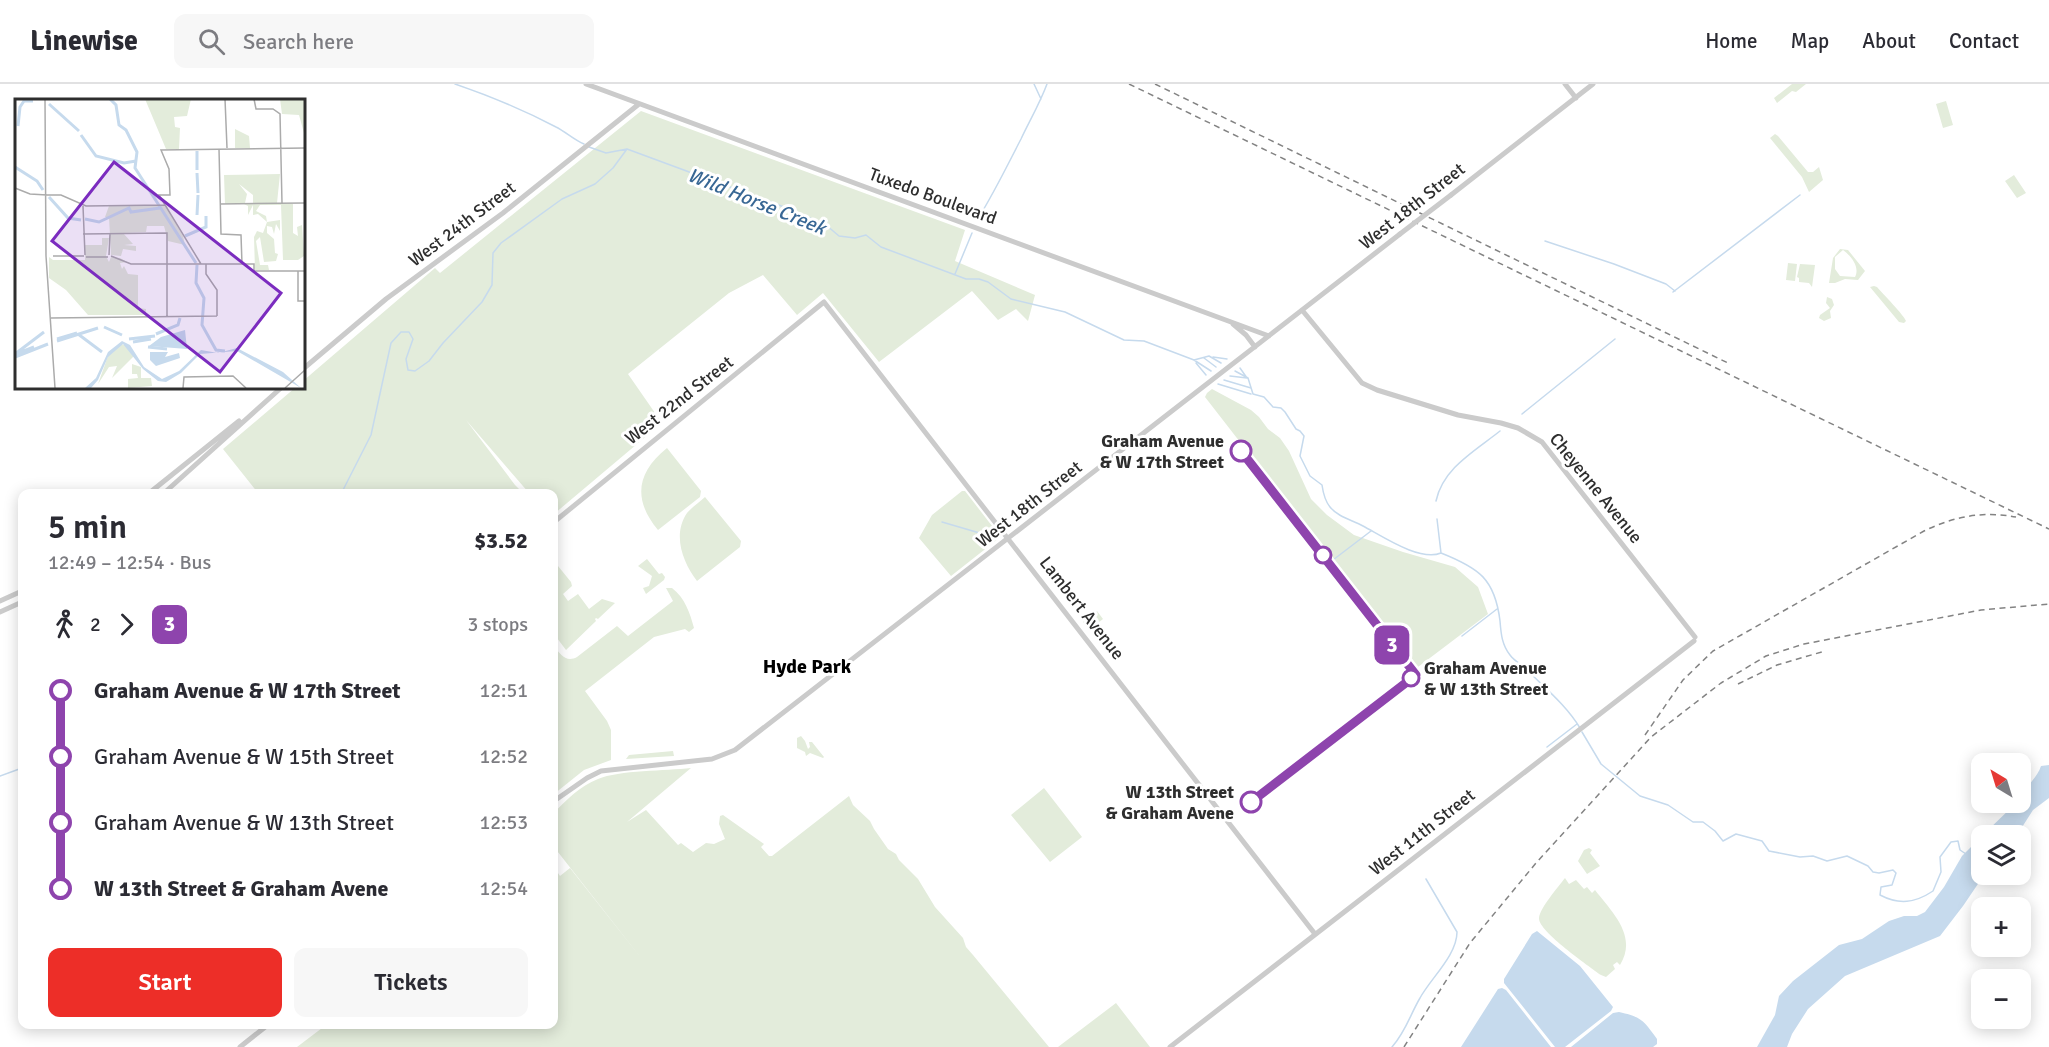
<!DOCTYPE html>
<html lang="en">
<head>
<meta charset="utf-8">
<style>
	:root { --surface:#fff; --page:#f7f7f7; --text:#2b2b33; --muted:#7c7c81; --line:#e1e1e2; --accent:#ed2e28 }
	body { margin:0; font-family:Signika,sans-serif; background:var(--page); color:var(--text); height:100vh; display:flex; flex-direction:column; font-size:22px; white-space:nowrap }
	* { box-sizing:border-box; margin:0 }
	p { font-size:20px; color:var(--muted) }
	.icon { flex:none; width:33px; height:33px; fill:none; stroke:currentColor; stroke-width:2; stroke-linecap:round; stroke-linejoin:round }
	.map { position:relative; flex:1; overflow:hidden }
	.sheet { position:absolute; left:18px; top:405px; width:540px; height:540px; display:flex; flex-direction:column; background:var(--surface); border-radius:12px; box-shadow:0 3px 15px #0003 }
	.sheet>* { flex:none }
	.badge { padding:0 12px; border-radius:9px; font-size:21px; line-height:39px }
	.needle { width:39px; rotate:322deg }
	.controls { position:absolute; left:1971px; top:669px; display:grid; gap:12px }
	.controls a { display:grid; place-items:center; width:60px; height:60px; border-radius:12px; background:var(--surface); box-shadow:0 3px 15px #0003; font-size:30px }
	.map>.badge { position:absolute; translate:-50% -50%; box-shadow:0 0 0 3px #fff }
	.legs { display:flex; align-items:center; gap:9px; height:66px; padding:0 30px; font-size:20px }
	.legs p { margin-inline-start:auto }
	.headline { display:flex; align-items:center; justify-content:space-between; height:102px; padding:0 30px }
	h1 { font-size:33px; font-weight:600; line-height:45px }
	.action { display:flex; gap:12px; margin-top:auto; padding:12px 30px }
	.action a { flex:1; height:69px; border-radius:12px; background:var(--accent); color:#fff; font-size:24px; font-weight:600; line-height:69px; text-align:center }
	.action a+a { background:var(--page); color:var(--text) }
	ul { padding:0 30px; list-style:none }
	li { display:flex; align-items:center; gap:21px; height:66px; font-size:22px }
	li i { display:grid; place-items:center; width:9px; height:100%; margin:0 8px; background:currentColor }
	li i::after { content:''; width:15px; height:15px; margin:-8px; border:4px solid; border-radius:50%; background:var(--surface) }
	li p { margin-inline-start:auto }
	li:first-child i { background:linear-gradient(#0000 50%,currentColor 0) }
	li:last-child i { background:linear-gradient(currentColor 50%,#0000 0) }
	header { display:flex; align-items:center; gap:36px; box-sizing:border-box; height:84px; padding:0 30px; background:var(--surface); border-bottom:2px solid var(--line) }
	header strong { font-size:28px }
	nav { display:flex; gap:33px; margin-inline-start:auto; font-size:21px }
	.search { width:420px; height:54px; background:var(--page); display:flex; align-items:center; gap:15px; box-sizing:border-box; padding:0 21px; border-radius:12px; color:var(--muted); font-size:22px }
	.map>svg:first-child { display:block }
	.green { fill:#e3ecdb; fill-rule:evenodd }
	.water { fill:#c6daed }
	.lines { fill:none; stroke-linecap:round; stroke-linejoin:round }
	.stream { stroke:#c6daed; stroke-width:1.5 }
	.minor { stroke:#cbcbcb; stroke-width:5 }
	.rail { stroke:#838383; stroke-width:1.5; stroke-dasharray:6 4.5; stroke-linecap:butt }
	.minor-bridge { stroke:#cbcbcb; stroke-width:5 }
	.line-1-casing { stroke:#fff; stroke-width:14 }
	.line-1 { stroke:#8e44ad; stroke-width:9 }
	.stop-1-dot { fill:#fff; stroke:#8e44ad; stroke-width:3 }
	.labels { text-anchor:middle; stroke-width:6; stroke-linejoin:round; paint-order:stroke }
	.street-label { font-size:18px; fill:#2e2e2e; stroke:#fff }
	.stop-label { font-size:18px; font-weight:bold; fill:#2e2e2e; stroke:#fff; text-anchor:end }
	.water-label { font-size:20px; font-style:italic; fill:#386794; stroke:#fff }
	.neighbourhood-label { font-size:20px; font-weight:bold; fill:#000; stroke:#fff }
	.inset-river { fill:none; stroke:#c6daed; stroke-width:3 }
	.inset-road { fill:none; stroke:#ababab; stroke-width:1.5 }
	.view { fill:#7b2cbf; fill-opacity:0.15; stroke:#7b2cbf; stroke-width:3 }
	.inset-edge { fill:none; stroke:#2e2e2e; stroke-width:3 }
</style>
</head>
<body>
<header>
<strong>Linewise</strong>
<div class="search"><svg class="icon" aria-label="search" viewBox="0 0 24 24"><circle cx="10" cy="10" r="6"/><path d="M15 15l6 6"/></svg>Search here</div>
<nav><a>Home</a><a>Map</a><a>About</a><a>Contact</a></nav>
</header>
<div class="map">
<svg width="2049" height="963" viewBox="0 0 2049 963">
	<rect width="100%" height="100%" fill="#fff"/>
	<!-- green -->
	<path class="green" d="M1792,0h14l-10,8 -4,-1 -15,12 -3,-5z
		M1946,17l7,24 -10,3 -7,-24z
		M641,27l324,119 -10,31 80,34 -7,26 -12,-12 -18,11 -26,-29 -93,71 -56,-69 -26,22 -34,-40 -34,18 -101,81 34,49 -108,91v-20l-25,-1 -63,-73 49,65 8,8h-265l-35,-44 73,-62h7v-6l132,-113 5,5z
		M1775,50l3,2 30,36h5l6,-5 4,13 -14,12 -7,-15 -32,-39z
		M2014,91l12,18 -9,5 -12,-17z
		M1840,165l8,1 17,21 -7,9 -13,-1 -10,4h-6l4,-25zM1843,166c9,7 17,17 12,27l-15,-1 -5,-7v-12z
		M1788,179l9,1 -2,17 -9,-1z
		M1800,180l15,1 -3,22 -3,-4 -10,-1v-4l-2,-1z
		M1874,202l3,1c6,7 27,28 29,34l-2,2 -5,-1 -29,-35z
		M1827,213l5,2 2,6 -4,6 1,7 -7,3 -5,-3 1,-3 10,-7 -4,-5z
		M1212,305l39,21 8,7 9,12 12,9 9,13 22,48 16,16 27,20 49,17 52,15 23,20 10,27 -70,53 -4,-1 -209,-269 2,-4z
		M667,364l34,43 -1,6 -42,33c-25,-30 -22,-57 9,-82z
		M962,407h3l34,44 -1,4 -47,37 -32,-38 13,-23z
		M705,413l36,44 -1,6 -43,34c-14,-18 -25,-46 -10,-68 5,-6 13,-11 18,-16z
		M647,475l12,15 3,-1 3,4 -1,3 -18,14 -3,-6 6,-2 3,-10 -14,-10z
		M558,482l13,16 1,4 -9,8 5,7 10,-7 11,15 13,-10 13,4 -17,16 -2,-1 -1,1 1,2 -30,29 -12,-16v-64z
		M666,504h6c13,10 18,25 22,40l-5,4 -4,-3 -31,8 -69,54 22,30 4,9v30l-27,10 -30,24v-148c6,8 12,17 23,11l40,-31 11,10 45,-35z
		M1097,527l6,8 -14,11 -6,-8z
		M801,652l4,5 3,8 2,-2 -1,-5h3l12,15 -1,1 -13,-5 -4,3 -1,-4 -8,-4v-10z
		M673,667l1,5 -48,3 3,-4z
		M691,684l-64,54 19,-12 32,35 3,-2 12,9 13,-9 8,1 11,-5 -6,-15 1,-8 3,-1 41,29 -3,3 8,9h3l77,-60 4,9 17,16 4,8 14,20 8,5 3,6 19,19 17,28 28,31 3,9 7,8 76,92h-752l29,-22 228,-1v-157l6,9 10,-8 75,95 -91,-116v-34c12,-13 26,-27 44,-34 21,-9 68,-8 93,-11z
		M1044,704l38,49 -32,25 -39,-47z
		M1589,764l3,2 -2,3 10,13 -13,8 -9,-13 6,-11z
		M1565,794l4,6 7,-4 8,9 3,-2 5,6 3,-3c17,22 43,46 25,75l-3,-3 -4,3 2,4 -9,8 -5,-2c-12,-9 -63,-44 -62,-57 1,-10 19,-31 26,-40z
		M1116,919l34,44h-92z"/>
	<!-- water -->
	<path class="water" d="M2049,681v33l-16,12 -16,25h-34l33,-32 4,-1c1,-12 17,-23 21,-36z
		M1981,753l1,37 2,1 -21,31 -23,30 -95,40 -37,33 -16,25 -5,13h-30l18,-32 4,-19 14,-15 46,-36 23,-6 27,-18 15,-5h13l8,-4 19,-25 18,-31z
		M1537,847l43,35 33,41 -2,4 -46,36h-10l-51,-64v-4l28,-45z
		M1502,904l4,2 45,57h-90l37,-58z
		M1619,928c23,5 25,9 38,27v5l-4,3h-82l42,-34z"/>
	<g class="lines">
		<!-- stream -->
		<path class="stream" d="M455,0c35,12 69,26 101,43 10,5 18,13 28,17
			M1034,0l7,15
			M589,63l17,6 21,-4 157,58 42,18 13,11 16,2 11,-3 15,12 85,32h13l9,3 23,17 54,13 59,28 20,1 50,19 15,-4 12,7
			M979,133c16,-26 28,-51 42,-78 9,-19 19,-36 26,-55
			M1545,157l69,23 52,20 9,7
			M955,190l17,-41
			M1673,208l127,-97
			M1213,273l14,2
			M1204,274l12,9
			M1194,276l17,11
			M1196,279l10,12
			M1240,284l7,10
			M1235,287l13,7 5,16 11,3 9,10 8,1 4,4 11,17 4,2 4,5 -4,20 10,20 12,9c1,7 3,16 8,22 8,10 22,13 33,19 19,10 57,36 78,27 38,15 54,26 59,68 1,13 2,24 10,34 5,7 12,9 17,15 18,18 40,36 53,58
			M1230,292l17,2
			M1224,296l27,8
			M1218,300l33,10
			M1522,330l93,-75
			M341,410l30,-59 20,-92 10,-11h8l4,7 -7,20 2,11 7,1 14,-10 14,-18 39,-41 10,-17 1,-32 8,-10 61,-44 33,-15 18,-16 14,-19
			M1436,417c7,-33 39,-50 64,-70
			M1437,435l4,34
			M942,438l41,12
			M1329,479l42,-32
			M1462,552l35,-27
			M1582,648l19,32 39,32 28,9 25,17h10l12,9 8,10 13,-7 26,7 7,10 31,6 13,-1 14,5 20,-5 21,10 5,6 6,1 14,-3 3,3 -4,12 -11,2 -1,8c19,10 35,8 53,-4l8,-19 -1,-15 11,-15 7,-1 2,9 6,4
			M1547,663l30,-23
			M0,692l22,-8
			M1392,963c14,-16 18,-32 28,-49 11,-20 37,-43 37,-66l-31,-53"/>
		<!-- minor -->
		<path class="minor" d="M586,0l683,252
			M1565,0l11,14
			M1451,111l142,-111
			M1302,226l60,73 15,7 81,25 43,8 17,5 24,14 153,195
			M1233,240l13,11 9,12
			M303,285l83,-70 117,-86 136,-109
			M148,410l91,-73
			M163,410l119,-107
			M554,438l270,-220 491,632
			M0,517l22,-10
			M0,528l22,-10
			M554,717l33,-23 14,-7 111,-12 23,-9 665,-516
			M240,963l29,-23
			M1170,963l524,-406"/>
		<!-- rail -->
		<path class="rail" d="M1129,0l920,445
			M1155,0l575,280
			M1738,600l39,-19 48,-14
			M1645,651l38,-55 30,-29 211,-120c31,-15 59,-20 92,-14
			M1404,963l66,-104 66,-80 115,-126 70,-54 45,-27 38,-12 177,-34 68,-6"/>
		<!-- minor-bridge -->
		<path class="minor-bridge" d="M1400,150l51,-39"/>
	</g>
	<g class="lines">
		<defs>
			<path id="line-1" d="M1241,367l175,224 -165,127"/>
		</defs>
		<!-- line-1 casing -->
		<use href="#line-1" class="line-1-casing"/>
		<!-- line-1 -->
		<use href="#line-1" class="line-1"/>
	</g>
	<!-- markers -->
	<g class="stop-1-dot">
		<circle cx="1241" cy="367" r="10"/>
		<circle cx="1323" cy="471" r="8"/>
		<circle cx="1411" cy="594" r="8"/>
		<circle cx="1251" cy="718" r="10"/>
	</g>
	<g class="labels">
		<!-- street labels -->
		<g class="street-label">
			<text transform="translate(933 112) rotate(20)" y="6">Tuxedo Boulevard</text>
			<text transform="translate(1412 122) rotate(-38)" y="6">West 18th Street</text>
			<text transform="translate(462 140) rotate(-37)" y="6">West 24th Street</text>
			<text transform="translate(679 316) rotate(-38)" y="6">West 22nd Street</text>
			<text transform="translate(1596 404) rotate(51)" y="6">Cheyenne Avenue</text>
			<text transform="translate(1029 420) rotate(-38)" y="6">West 18th Street</text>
			<text transform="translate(1082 524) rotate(52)" y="6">Lambert Avenue</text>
			<text transform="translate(1422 748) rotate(-38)" y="6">West 11th Street</text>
		</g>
		<!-- stop labels -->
		<g class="stop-label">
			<text x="1224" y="363">Graham Avenue<tspan x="1224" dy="21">&amp; W 17th Street</tspan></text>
			<text x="1424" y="590" text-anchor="start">Graham Avenue<tspan x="1424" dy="21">&amp; W 13th Street</tspan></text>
			<text x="1234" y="714">W 13th Street<tspan x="1234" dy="21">&amp; Graham Avene</tspan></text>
		</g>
		<!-- water labels -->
		<g class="water-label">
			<text transform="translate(757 117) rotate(22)" y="7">Wild Horse Creek</text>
		</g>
		<!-- neighbourhood labels -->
		<g class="neighbourhood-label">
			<text x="807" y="589">Hyde Park</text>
		</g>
	</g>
	<!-- overview -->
	<g transform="translate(15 15)">
		<rect width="290" height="290" fill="#fff"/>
		<path d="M130,0h46l-4,17 -13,1 1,10 5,1 -1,21h-13zM265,0h24v34l-5,-18 -17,-1zM220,30l14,7 1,12h-15zM265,75l-3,29h-24v-8l-14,-11 8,10 -2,9 -20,1 -1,-29zM229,105h49v29l5,3 -1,-9 5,-2 2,31 -6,4h-15l-2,-55h-21l-4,6 10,5 1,6 13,-2v11l-4,-7 -2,10 -2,-7 -5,-1v7l7,6 1,14 3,1 -2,7 -12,1 -4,-25 -4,4 4,24h8l1,5h-14l-1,-33 3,-6 6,2 4,-11 -9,-8 -5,1v-10l-5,10v-9zM150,106l18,31 2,9 -17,-4 -4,-15h-17l-1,6 -23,1 10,11 -9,1 12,1v5l-13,-2 -2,7 -10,-1 -2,-38h-4l4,-11zM87,139h7l-3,18 3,6 2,-5 9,1 7,4 -7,1 2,6 2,-3 4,8 10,1v33l8,1v6h-58l-22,-25 -17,-12v-21l4,3h32v-15h17zM106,245l8,2 6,9 -23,23 5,-12 -8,1 -11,17 10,-28zM117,265l9,3v11h10l1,8 -24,2v-9l10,-1 -1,-4h-5z" fill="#e3ecdb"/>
		<path d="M170,231l2,19 -38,-3 12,-9zM107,242l8,4 14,22 18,12 17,-8 22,-21 17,3 19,-5 46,24 18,16 -64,-37 -37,3 -19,19 -15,9 -8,-1 -15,-12 -20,-25 -15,13 -10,23 -7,8h-6l11,-10 12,-26zM135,253h18l-3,5 14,-4 1,5 -24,8 -6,-6z" fill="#c6daed"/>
		<path class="inset-river" d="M95,0l6,6 3,20 7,5 11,22 -2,16 61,95M34,5l30,27M3,27l2,-19 4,-6h9M66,36l15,21 28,7 12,-2M182,52v19M0,68l22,14 6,9M182,74l1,20M34,98l19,21 13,2M182,116l1,-20M70,120l14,3 30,-14 2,4 29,-4M170,137l21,-9v-11M182,166l-1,18 8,15 -2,27 14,25 9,1M89,228l18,8M63,235l24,18M141,235l22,-9 2,-7M42,240l20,-6M114,240l26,-3M42,242l41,-13M118,243l18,-3M133,248l19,2M0,255l29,-22M1,255l18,-7M0,258l33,-13"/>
		<path class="inset-road" d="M30,0l1,157 9,132M210,0l2,49M239,0l2,10h17l7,5 2,89M204,50l2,85 20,1 1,29M0,89l15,6 17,1M32,96h14l25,11 79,-1M205,105l85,-1M68,107l2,49M68,135l84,-1v83M94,156l1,-21M38,157h31M96,157l20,8h123v7h51M71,158h22M186,165l-42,-69h11l-1,-26 -8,-19 144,-2M191,165v10l11,16v26M283,172v30h7M36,219l166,-2M168,289l1,-11 49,-1 13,12M270,289l20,-18"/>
		<path class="view" d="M99,63l167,131 -61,79 -168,-131z"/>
		<rect width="290" height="290" class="inset-edge"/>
	</g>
</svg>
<div class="controls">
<a><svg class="needle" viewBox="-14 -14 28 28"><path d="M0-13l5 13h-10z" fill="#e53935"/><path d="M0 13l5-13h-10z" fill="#7c7c81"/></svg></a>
<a><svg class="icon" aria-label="layers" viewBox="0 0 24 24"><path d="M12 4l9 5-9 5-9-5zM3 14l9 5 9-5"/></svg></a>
<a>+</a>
<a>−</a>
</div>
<b class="badge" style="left:1392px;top:561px;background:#8e44ad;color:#fff">3</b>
<section class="sheet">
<div class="headline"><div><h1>5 min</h1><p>12:49 – 12:54 · Bus</p></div><b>$3.52</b></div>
<div class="legs"><svg class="icon" aria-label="walk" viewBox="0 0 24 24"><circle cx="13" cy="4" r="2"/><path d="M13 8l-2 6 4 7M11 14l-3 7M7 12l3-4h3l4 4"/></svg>2<svg class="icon" aria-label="forward" viewBox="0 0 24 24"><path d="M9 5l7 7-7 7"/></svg><b class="badge" style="background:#8e44ad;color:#fff">3</b><p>3 stops</p></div>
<ul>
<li><i style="color:#8e44ad"></i><b>Graham Avenue &amp; W 17th Street</b><p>12:51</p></li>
<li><i style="color:#8e44ad"></i><span>Graham Avenue &amp; W 15th Street</span><p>12:52</p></li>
<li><i style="color:#8e44ad"></i><span>Graham Avenue &amp; W 13th Street</span><p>12:53</p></li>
<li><i style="color:#8e44ad"></i><b>W 13th Street &amp; Graham Avene</b><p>12:54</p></li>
</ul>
<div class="action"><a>Start</a><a>Tickets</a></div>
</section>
</div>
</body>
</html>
